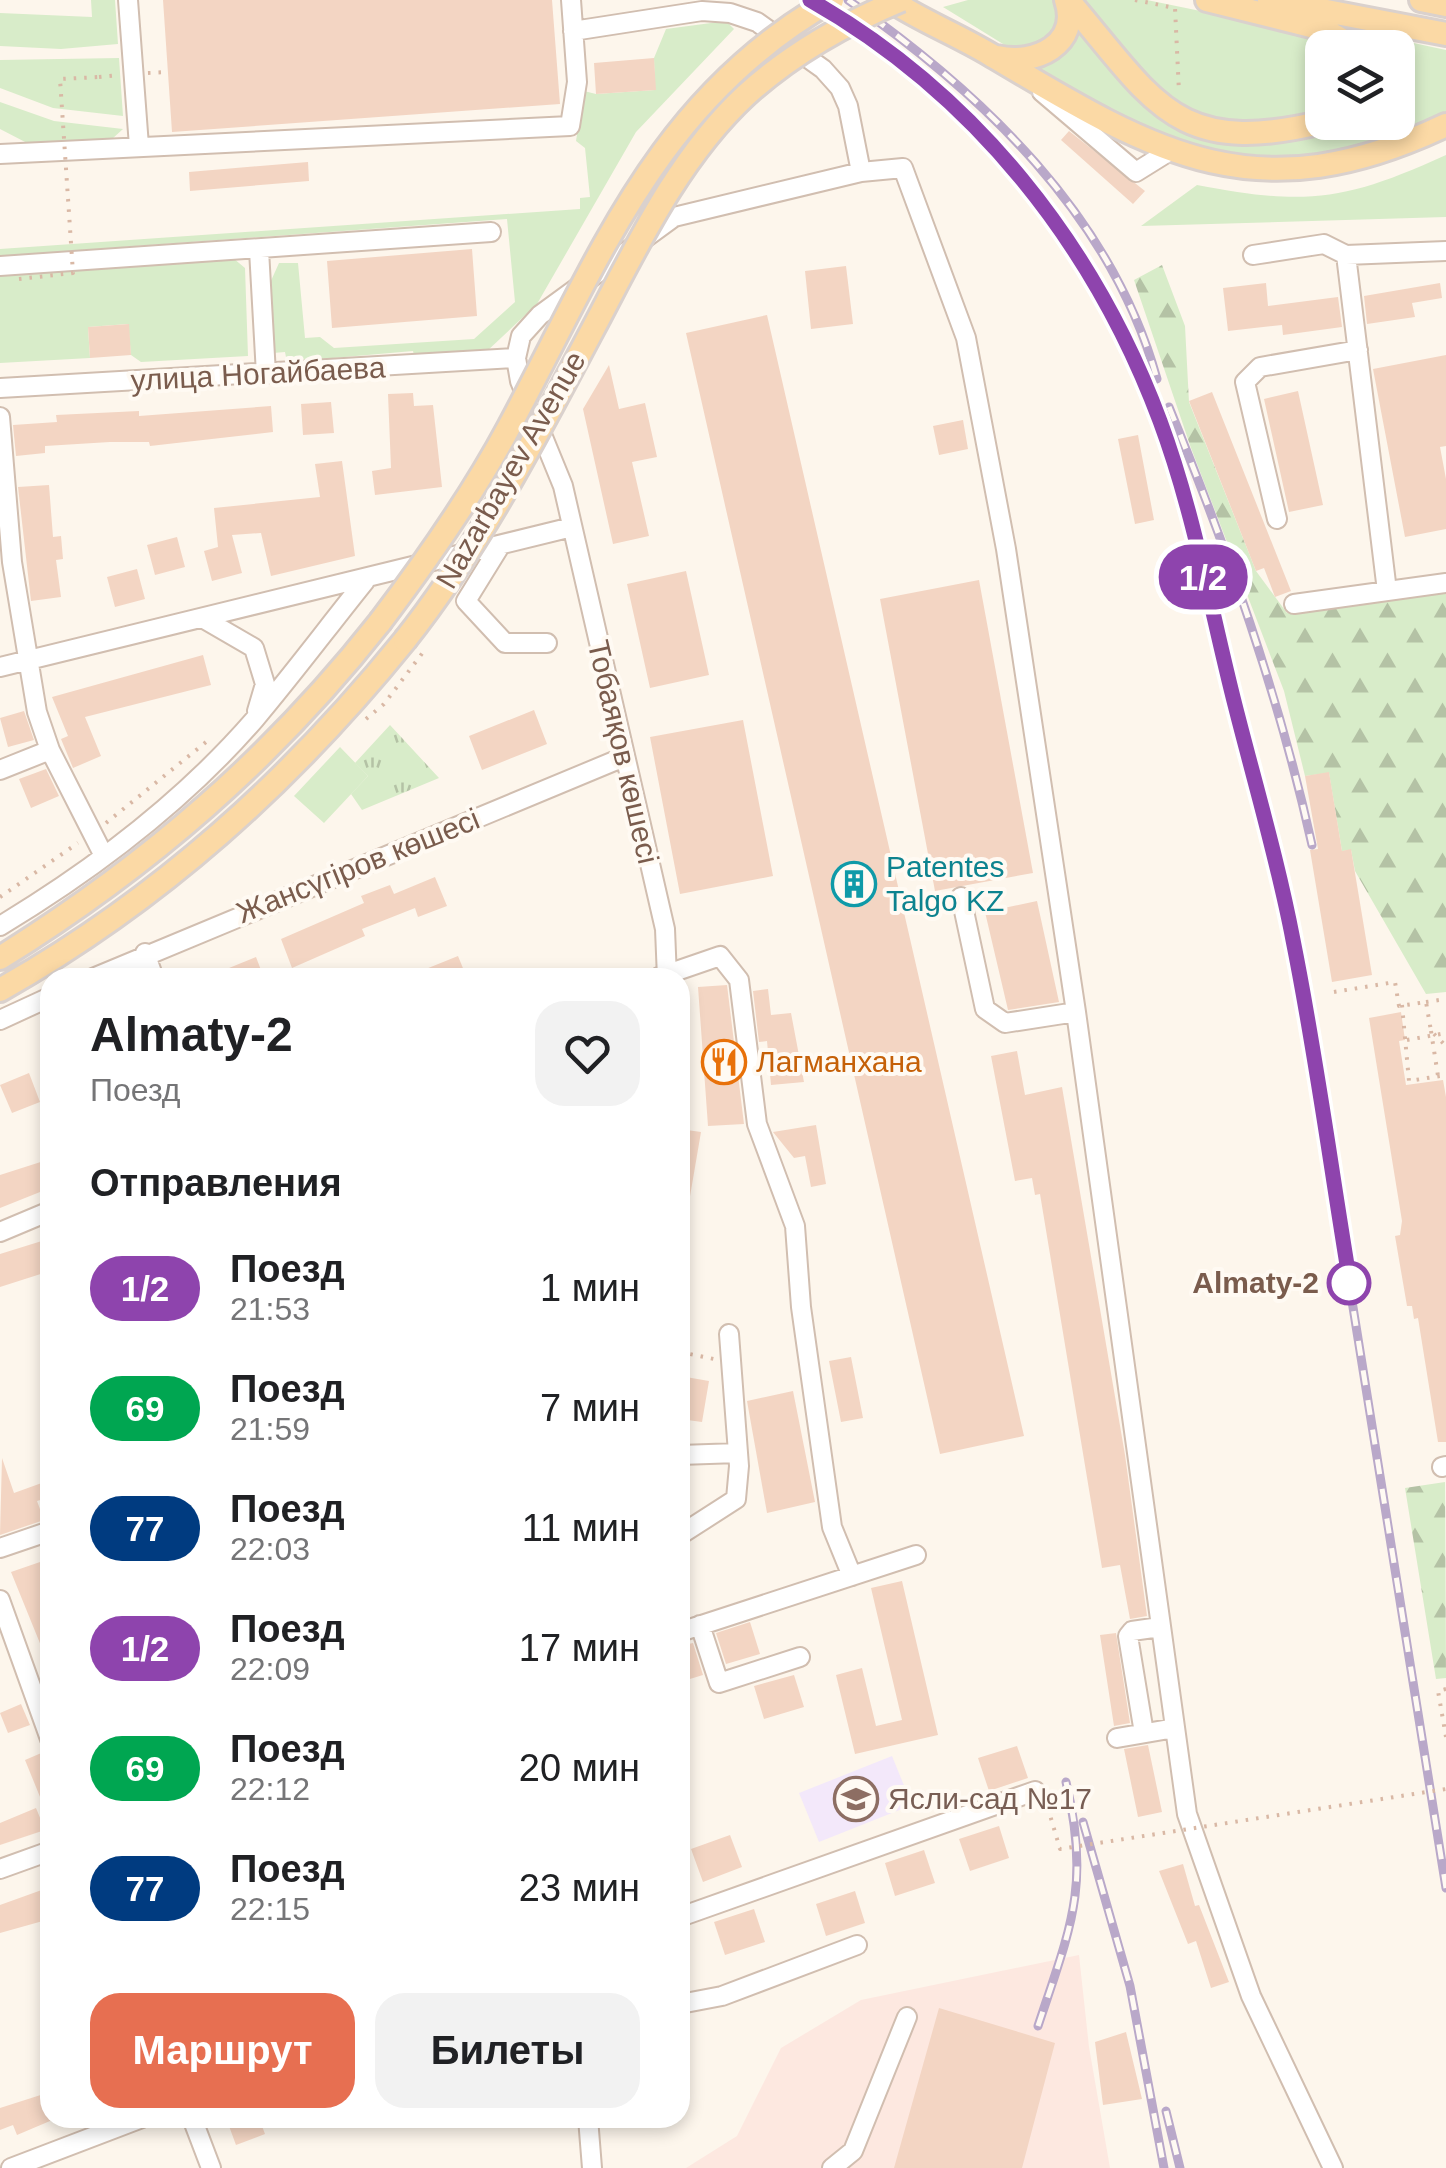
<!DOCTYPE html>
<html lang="ru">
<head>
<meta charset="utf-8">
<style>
	:root { --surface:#fff; --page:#f2f2f2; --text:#202124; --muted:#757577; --accent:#e76f51 }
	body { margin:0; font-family:Arial,sans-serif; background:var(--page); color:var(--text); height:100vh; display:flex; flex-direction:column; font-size:38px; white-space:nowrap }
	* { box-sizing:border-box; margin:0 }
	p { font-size:32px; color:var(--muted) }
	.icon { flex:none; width:55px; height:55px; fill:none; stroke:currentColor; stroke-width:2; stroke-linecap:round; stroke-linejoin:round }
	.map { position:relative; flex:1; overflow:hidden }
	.sheet { position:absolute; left:40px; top:968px; width:650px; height:1160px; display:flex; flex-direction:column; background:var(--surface); border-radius:30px; box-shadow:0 5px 15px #0003 }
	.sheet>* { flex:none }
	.badge { padding:0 20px; border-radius:32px; font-size:35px; line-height:65px }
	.controls { position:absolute; left:1305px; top:30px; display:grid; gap:20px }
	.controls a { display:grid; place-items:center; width:110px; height:110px; border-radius:20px; background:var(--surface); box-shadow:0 5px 15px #0003; font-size:50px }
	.map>.badge { position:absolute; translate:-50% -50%; box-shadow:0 0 0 5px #fff }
	h2 { padding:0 50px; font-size:38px; line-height:90px }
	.round { display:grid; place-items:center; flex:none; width:105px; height:105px; border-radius:30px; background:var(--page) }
	.headline { display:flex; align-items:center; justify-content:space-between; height:170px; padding:0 50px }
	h1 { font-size:48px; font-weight:700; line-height:75px }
	.cta { display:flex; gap:20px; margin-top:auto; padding:20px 50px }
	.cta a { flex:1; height:115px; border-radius:30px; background:var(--accent); color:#fff; font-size:40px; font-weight:700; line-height:115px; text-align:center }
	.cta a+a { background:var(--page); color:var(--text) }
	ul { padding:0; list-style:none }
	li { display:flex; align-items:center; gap:30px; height:120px; padding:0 50px }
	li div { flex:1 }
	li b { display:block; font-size:38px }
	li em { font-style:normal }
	li .badge { min-width:110px; font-weight:700; text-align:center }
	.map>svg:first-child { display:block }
	.commercial { fill:#fde8e0 }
	.education { fill:#f3e8fa }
	.grass { fill:#d8ecc9 }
	.forest { fill:url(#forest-firs) }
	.park { fill:url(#park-tufts) }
	.building { fill:#f3d5c3 }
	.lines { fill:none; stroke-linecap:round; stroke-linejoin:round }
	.minor-casing { stroke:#d1beb0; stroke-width:22 }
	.major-casing { stroke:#dad1cd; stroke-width:28 }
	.path { stroke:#d9b8a5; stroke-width:4; stroke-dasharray:2.5 8; stroke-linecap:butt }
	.minor { stroke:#fff; stroke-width:18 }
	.major { stroke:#fbd9a5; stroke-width:22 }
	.rail-casing { stroke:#b9a8c9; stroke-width:9 }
	.rail { stroke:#fffaf3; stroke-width:5; stroke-dasharray:15; stroke-linecap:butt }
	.major-bridge-casing { stroke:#dad1cd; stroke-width:28; stroke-linecap:butt }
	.path-bridge { stroke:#d9b8a5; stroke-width:4; stroke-dasharray:2.5 8; stroke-linecap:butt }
	.major-bridge { stroke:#fbd9a5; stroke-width:22 }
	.line-casing { stroke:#fff; stroke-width:22 }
	.line { stroke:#8e44ad; stroke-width:15 }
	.stop-dot { fill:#fff; stroke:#8e44ad; stroke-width:5 }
	.labels { text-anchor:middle; stroke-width:8; stroke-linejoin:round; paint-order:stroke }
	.street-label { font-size:30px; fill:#7a5c4d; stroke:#fffaf3 }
	.culture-label { font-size:30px; fill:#0d838f; stroke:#fffaf3; text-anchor:start }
	.food-label { font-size:30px; fill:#c56008; stroke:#fffaf3; text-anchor:start }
	.stop-label { font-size:30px; font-weight:bold; fill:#7a5c4d; stroke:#fffaf3; text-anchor:end }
	.education-label { font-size:30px; fill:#785e54; stroke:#fffaf3; text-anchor:start }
</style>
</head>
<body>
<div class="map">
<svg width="1446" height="2168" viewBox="0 0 1446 2168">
	<defs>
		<pattern id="forest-firs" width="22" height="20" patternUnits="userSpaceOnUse" patternTransform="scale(2.5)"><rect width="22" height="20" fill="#d8ecc9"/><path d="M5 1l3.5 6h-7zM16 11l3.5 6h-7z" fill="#b4c2a5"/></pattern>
		<pattern id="park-tufts" width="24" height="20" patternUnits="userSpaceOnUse" patternTransform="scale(2.5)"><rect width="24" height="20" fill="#d8ecc9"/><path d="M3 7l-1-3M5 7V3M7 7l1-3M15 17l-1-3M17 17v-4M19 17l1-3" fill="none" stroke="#b4c2a5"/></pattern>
	</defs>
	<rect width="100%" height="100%" fill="#fdf6ec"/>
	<!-- commercial -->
	<path class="commercial" d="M1079,1955l10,92 21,121h-424l51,-32 44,-88 80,-48z"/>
	<!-- education -->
	<path class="education" d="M892,1756l20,49 -93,37 -20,-49z"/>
	<!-- grass -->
	<path class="grass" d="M91,0h24l3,44 -57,5 -61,-3v-33l92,4z
		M968,0h91l3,12 -11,28 -35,12 -73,-45z
		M1084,0h63l185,38 16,9 -26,1v65c-22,4 -46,9 -69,11 -78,7 -126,-72 -169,-124z
		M1076,17c70,96 96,138 224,120 15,-2 29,-12 44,-14 16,-3 36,0 54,-1v-74l-32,-1 -8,-16 88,19v61c-175,88 -264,45 -422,-46z
		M726,21l8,8 -98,103 -99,172 -51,48 -71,7 -2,-8 -126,11 -2,-10 -12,1 -3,-70 9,-20h19l7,75 15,-1 14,11 140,-9 41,-37 -8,-83 -507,37v-7l580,-40v-11l10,-1 -5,-49 -9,-7 8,-50 12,3 59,-4 -1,-32 12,-29z
		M119,58l4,58 -70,-8 -53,-20v-28z
		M0,102l54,19 69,8 -11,10 -83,5 -29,-15z
		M1446,155v62l-305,9 56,-41c109,21 148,16 249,-30z
		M233,258l12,10 3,88 -107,6 -10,-7 -3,-31 -40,3 2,31 -90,5v-89z
		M340,747l28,29 -44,47 -30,-27z"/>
	<!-- forest -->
	<path class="forest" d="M1162,265l23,61 4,76 67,169 31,42 159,-21v400l-20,2 -71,-123 -4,-21 -9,1 -13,-78 -24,3 -21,-85 -93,-243 -57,-168z
		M1445,1482l1,196 -10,1 -31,-191z"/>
	<!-- park -->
	<path class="park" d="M390,725l49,53 -77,32 -11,-16 17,-18 -13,-13z"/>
	<!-- building -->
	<path class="building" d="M163,0h389l8,104 -388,28z
		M654,58l2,32 -60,4 -2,-31z
		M1069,131l76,60 -12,13 -72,-64z
		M308,162l1,19 -119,10 -1,-19z
		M472,249l5,67 -145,12 -5,-67z
		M846,266l7,58 -42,5 -6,-58z
		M1266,283l2,23 70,-9 4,30 -59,8 -1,-10 -54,6 -5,-43z
		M1440,283l2,15 -30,5 3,14 -48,7 -3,-28z
		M767,315l257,1121 -84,18 -254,-1121z
		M129,324l2,31 -41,3 -2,-31z
		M1446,355v91l-6,1 6,32v50l-41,8 -32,-168z
		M609,365l10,44 26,-6 12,54 -25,5 17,74 -36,8 -30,-135z
		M1298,391l25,114 -34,7 -25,-113z
		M1212,392l79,199 -16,6 -11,-29 -8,3 -67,-170z
		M413,393l1,13 19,-1 9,82 -67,8 -3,-24 19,-3 -3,-74z
		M331,402l3,31 -31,2 -2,-31z
		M271,406l2,26 -123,14 -1,-4h-39l-65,4v7l-29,3 -3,-31 44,-3 -1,-7 83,-4v5z
		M963,420l5,29 -29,6 -6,-29z
		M1138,435l16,85 -19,4 -17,-85z
		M342,461l13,95 -84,20 -10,-43 -29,2 10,38 -30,8 -8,-30 14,-4 -4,-39 106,-11 -5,-33z
		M49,485l4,52 8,-1 2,23 -7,1 5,37 -30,4 -13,-114z
		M177,537l8,30 -30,8 -8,-30z
		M137,569l8,30 -30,8 -8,-30z
		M686,571l23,104 -59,13 -23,-104z
		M979,580l54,293 -98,18 -55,-292z
		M203,655l8,30 -126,32 16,39 -28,12 -12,-29 7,-3 -16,-39z
		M534,710l13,34 -65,26 -13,-34z
		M24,711l10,29 -26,7 -8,-29z
		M743,720l30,156 -93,18 -30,-157z
		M46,769l13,27 -28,12 -12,-29z
		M1329,772l13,79 9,-2 21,126 -40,7 -22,-132 8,-1 -13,-73z
		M435,877l12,29 -29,11 -3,-9 -53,21 3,7 -73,32 -11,-29 83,-36 -3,-7 29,-11 4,9z
		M1037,901l22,101 -51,8 -23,-98z
		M458,956l9,22h-61v-1z
		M256,957l8,21h-57v-1z
		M727,985l17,139 -36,2 -10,-139z
		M768,989l3,26 20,-2 13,69 -33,3 -4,-44 -8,1 -6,-51z
		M1401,1012l4,28 -6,1 7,44 37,-5 3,17v345h-8l-20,-124 -4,1 -2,-13h-5l-12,-70 5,-1 2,-14 -33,-203z
		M1017,1051l8,44 37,-8 63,368 22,161 -17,3 -10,-54 -18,3 -62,-374 -5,1 -3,-17 -17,3 -24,-125z
		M29,1073l11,29 -28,11 -12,-28z
		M816,1125l10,59 -15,3 -6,-31 -11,2 -21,-26z
		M680,1129l21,3 -13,76h-8z
		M50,1159v29l-50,20v-33z
		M45,1240l5,31 -50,16v-33z
		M851,1357l12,61 -22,4 -12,-61z
		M680,1376l29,5 -7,41 -22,-3z
		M793,1391l22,111 -48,11 -20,-112z
		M2,1458l12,35 36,-13v17l-13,4 7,19 -44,15z
		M40,1562l10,26 -2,75 -37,-91z
		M902,1581l36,154 -83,19 -19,-79 26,-7 14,58 26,-6 -31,-132z
		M750,1622l10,32 -34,10 -10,-31z
		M1116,1633l14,90 -16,3 -14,-91z
		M693,1643l10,32 -23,7v-36z
		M794,1675l10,32 -40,12 -10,-33z
		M21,1704l9,21 -22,8 -8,-20z
		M1148,1745l14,67 -24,5 -14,-68z
		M1017,1746l11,32 -39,13 -11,-33z
		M46,1751l4,9 -1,59 -24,-59z
		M36,1808l9,22 -45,15v-22z
		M999,1826l10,32 -39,13 -11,-32z
		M730,1835l12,32 -39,15 -12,-33z
		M924,1850l11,33 -40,13 -10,-33z
		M1183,1864l12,42 4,-1 30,77 -18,6 -15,-47 -8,3 -29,-73z
		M50,1887v32l-50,14v-28z
		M855,1891l10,32 -39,13 -10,-32z
		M754,1909l11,33 -40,13 -11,-33z
		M939,2008l116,35 -33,125h-128z
		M1126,2032l16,67 -39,6 -8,-63z
		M50,2092v29l-33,14 -4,-10 -13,5v-22z
		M226,2118h33l6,16 -29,11z"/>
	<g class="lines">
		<defs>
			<path id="minor" d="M128,0l11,146
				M573,31l129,-20 28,2 27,9 66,47 17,19 8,18 13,66
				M1042,92l94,80 37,-23
				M0,154l570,-28 7,-44 -6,-82
				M259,250l7,124
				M1253,255l71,-11 22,11 41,336
				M1346,255l100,-4
				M0,266l491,-34
				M0,388l516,-30
				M0,417l12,145 25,150 13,38 54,106
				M1277,519l-32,-137 15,-15 98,-17
				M500,546l-34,55 39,42h42
				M1294,604l152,-21
				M204,619l50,29 11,36 -8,27
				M0,667l572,-140
				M0,770l50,-20
				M961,897l24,112 20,14 71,-11
				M0,926c93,-56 184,-125 255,-207 38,-45 73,-92 110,-138
				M145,953l9,25
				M659,977l61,-21 19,24 18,144 38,102 6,81 31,220 20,49
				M93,978l531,-221
				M667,978l-2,-49 -102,-443 -43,-105 -4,-23 5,-22 19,-21 134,-98 187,-45 42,-4 63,170 40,211 70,463 111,802 64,182 82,172
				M0,1020l50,-23
				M0,1232l50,-21
				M680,1455l58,-2
				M1442,1467l4,-1
				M680,1535l56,-36 3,-33 -10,-132
				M0,1548l50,-17
				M0,1600l50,139
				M700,1625l19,58 81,-26
				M680,1632l236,-77
				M1144,1733l-16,-97 4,-5 28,-4
				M1117,1738l58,-10
				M0,1869l50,-18
				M680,1917l355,-126
				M680,2004l42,-8 135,-51
				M192,2118l19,50
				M588,2118l4,50
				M11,2168l131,-50
				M832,2168l21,-17 54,-134"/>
			<path id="major" d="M890,0c32,21 68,35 101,55 166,99 265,160 455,70
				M1068,0c87,102 107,158 255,122
				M1207,0l116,29 33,19
				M1269,0l177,34
				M1421,0l25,5
				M997,57c38,9 84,-13 69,-57
				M0,958c148,-92 272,-199 380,-336
				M0,990c159,-90 290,-208 405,-350"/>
		</defs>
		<!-- minor casing -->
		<use href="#minor" class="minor-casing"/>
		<!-- major casing -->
		<use href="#major" class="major-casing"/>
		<!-- path -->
		<path class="path" d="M1135,0l40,8 4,84
			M148,73l20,-1
			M99,77l20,-2
			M366,719l18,-15 40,-53
			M106,823l105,-85
			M0,897l78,-54
			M1334,992l61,-10 4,24 27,-4 5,29 15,15
			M1426,1002l20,-3
			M1402,1005l7,76 37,-6
			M1431,1031l7,45
			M1407,1040l39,-7
			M680,1352l34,7
			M1446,1689l-8,2 8,46"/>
		<!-- minor -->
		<use href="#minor" class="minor"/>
		<!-- major -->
		<use href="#major" class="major"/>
		<defs>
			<path id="rail" d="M810,0c187,106 305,281 370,483l115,462 151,943
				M848,0c134,93 264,216 309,379
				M1169,407c58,142 110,288 143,438
				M1083,1822l47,164 34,182
				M1038,2026c32,-97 53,-140 28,-244
				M1166,2111l14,57"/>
		</defs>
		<!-- rail casing -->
		<use href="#rail" class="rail-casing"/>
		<!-- rail -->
		<use href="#rail" class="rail"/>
		<defs>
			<path id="major-bridge" d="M380,622c47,-62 92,-126 129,-195 91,-169 148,-328 323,-427
				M405,640c76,-96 131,-204 188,-311 43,-81 85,-171 153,-234 44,-40 100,-72 155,-95"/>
		</defs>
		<!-- major-bridge casing -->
		<use href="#major-bridge" class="major-bridge-casing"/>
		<!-- path-bridge -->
		<path class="path-bridge" d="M19,279l54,-6 -13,-194 39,-2
			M1008,1809l39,-4 13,44 386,-60"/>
		<!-- major-bridge -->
		<use href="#major-bridge" class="major-bridge"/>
	</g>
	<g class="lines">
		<defs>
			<path id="line" d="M810,0c164,93 284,244 350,421 34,91 51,190 75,284 20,79 43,156 58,235 23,114 38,229 57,343"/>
		</defs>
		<!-- line casing -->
		<use href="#line" class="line-casing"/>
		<!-- line -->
		<use href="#line" class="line"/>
	</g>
	<!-- icons -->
	<defs>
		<symbol id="building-ring" viewBox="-11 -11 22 22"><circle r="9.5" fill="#fffaf3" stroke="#0f9aa8" stroke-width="1.5"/><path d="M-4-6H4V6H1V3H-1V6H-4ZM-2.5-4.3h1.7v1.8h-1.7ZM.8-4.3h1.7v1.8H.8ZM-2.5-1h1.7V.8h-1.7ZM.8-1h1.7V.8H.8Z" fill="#0f9aa8"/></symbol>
		<symbol id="restaurant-ring" viewBox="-11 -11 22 22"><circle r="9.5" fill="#fffaf3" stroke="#e8710a" stroke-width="1.5"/><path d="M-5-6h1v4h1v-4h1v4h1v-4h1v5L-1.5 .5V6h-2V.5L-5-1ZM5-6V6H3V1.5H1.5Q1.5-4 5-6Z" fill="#e8710a"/></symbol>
		<symbol id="school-ring" viewBox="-11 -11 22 22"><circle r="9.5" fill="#fffaf3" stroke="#8d6e63" stroke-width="1.5"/><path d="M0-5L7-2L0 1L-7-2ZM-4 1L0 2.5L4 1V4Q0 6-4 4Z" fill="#8d6e63"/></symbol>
	</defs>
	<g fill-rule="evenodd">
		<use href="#building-ring" x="829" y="859" width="50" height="50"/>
		<use href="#restaurant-ring" x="699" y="1037" width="50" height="50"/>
		<use href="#school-ring" x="831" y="1774" width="50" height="50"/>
	</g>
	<!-- markers -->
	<circle class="stop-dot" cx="1349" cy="1283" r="20"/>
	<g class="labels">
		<!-- street labels -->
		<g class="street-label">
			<text transform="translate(258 374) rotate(-3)" y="10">улица Ногайбаева</text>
			<text transform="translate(511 470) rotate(-60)" y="10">Nazarbayev Avenue</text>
			<text transform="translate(623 752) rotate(77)" y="10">Тобаяқов көшесі</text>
			<text transform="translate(358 866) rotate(-22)" y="10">Жансүгіров көшесі</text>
		</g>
		<!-- culture labels -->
		<g class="culture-label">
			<text x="886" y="877">Patentes<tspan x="886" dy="34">Talgo KZ</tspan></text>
		</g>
		<!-- food labels -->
		<g class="food-label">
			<text x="756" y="1072">Лагманхана</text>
		</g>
		<!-- stop labels -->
		<g class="stop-label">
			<text x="1319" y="1293">Almaty-2</text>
		</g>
		<!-- education labels -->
		<g class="education-label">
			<text x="888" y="1809">Ясли-сад №17</text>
		</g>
	</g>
</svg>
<div class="controls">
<a><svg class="icon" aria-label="layers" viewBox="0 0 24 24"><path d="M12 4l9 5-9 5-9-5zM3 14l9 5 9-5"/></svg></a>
</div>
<b class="badge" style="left:1203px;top:577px;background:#8e44ad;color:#fff">1/2</b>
<section class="sheet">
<div class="headline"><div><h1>Almaty-2</h1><p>Поезд</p></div><a class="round"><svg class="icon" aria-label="heart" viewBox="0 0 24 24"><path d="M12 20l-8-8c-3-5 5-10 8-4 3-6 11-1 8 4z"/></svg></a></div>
<h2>Отправления</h2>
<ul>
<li><span class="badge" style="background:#8e44ad;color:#fff">1/2</span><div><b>Поезд</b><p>21:53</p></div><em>1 мин</em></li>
<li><span class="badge" style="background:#00a651;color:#fff">69</span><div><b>Поезд</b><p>21:59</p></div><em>7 мин</em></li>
<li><span class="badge" style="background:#003b80;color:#fff">77</span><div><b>Поезд</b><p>22:03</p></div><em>11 мин</em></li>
<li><span class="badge" style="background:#8e44ad;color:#fff">1/2</span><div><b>Поезд</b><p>22:09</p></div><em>17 мин</em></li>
<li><span class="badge" style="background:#00a651;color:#fff">69</span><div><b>Поезд</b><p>22:12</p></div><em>20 мин</em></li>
<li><span class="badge" style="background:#003b80;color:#fff">77</span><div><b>Поезд</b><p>22:15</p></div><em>23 мин</em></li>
</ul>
<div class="cta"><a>Маршрут</a><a>Билеты</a></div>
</section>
</div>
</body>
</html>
